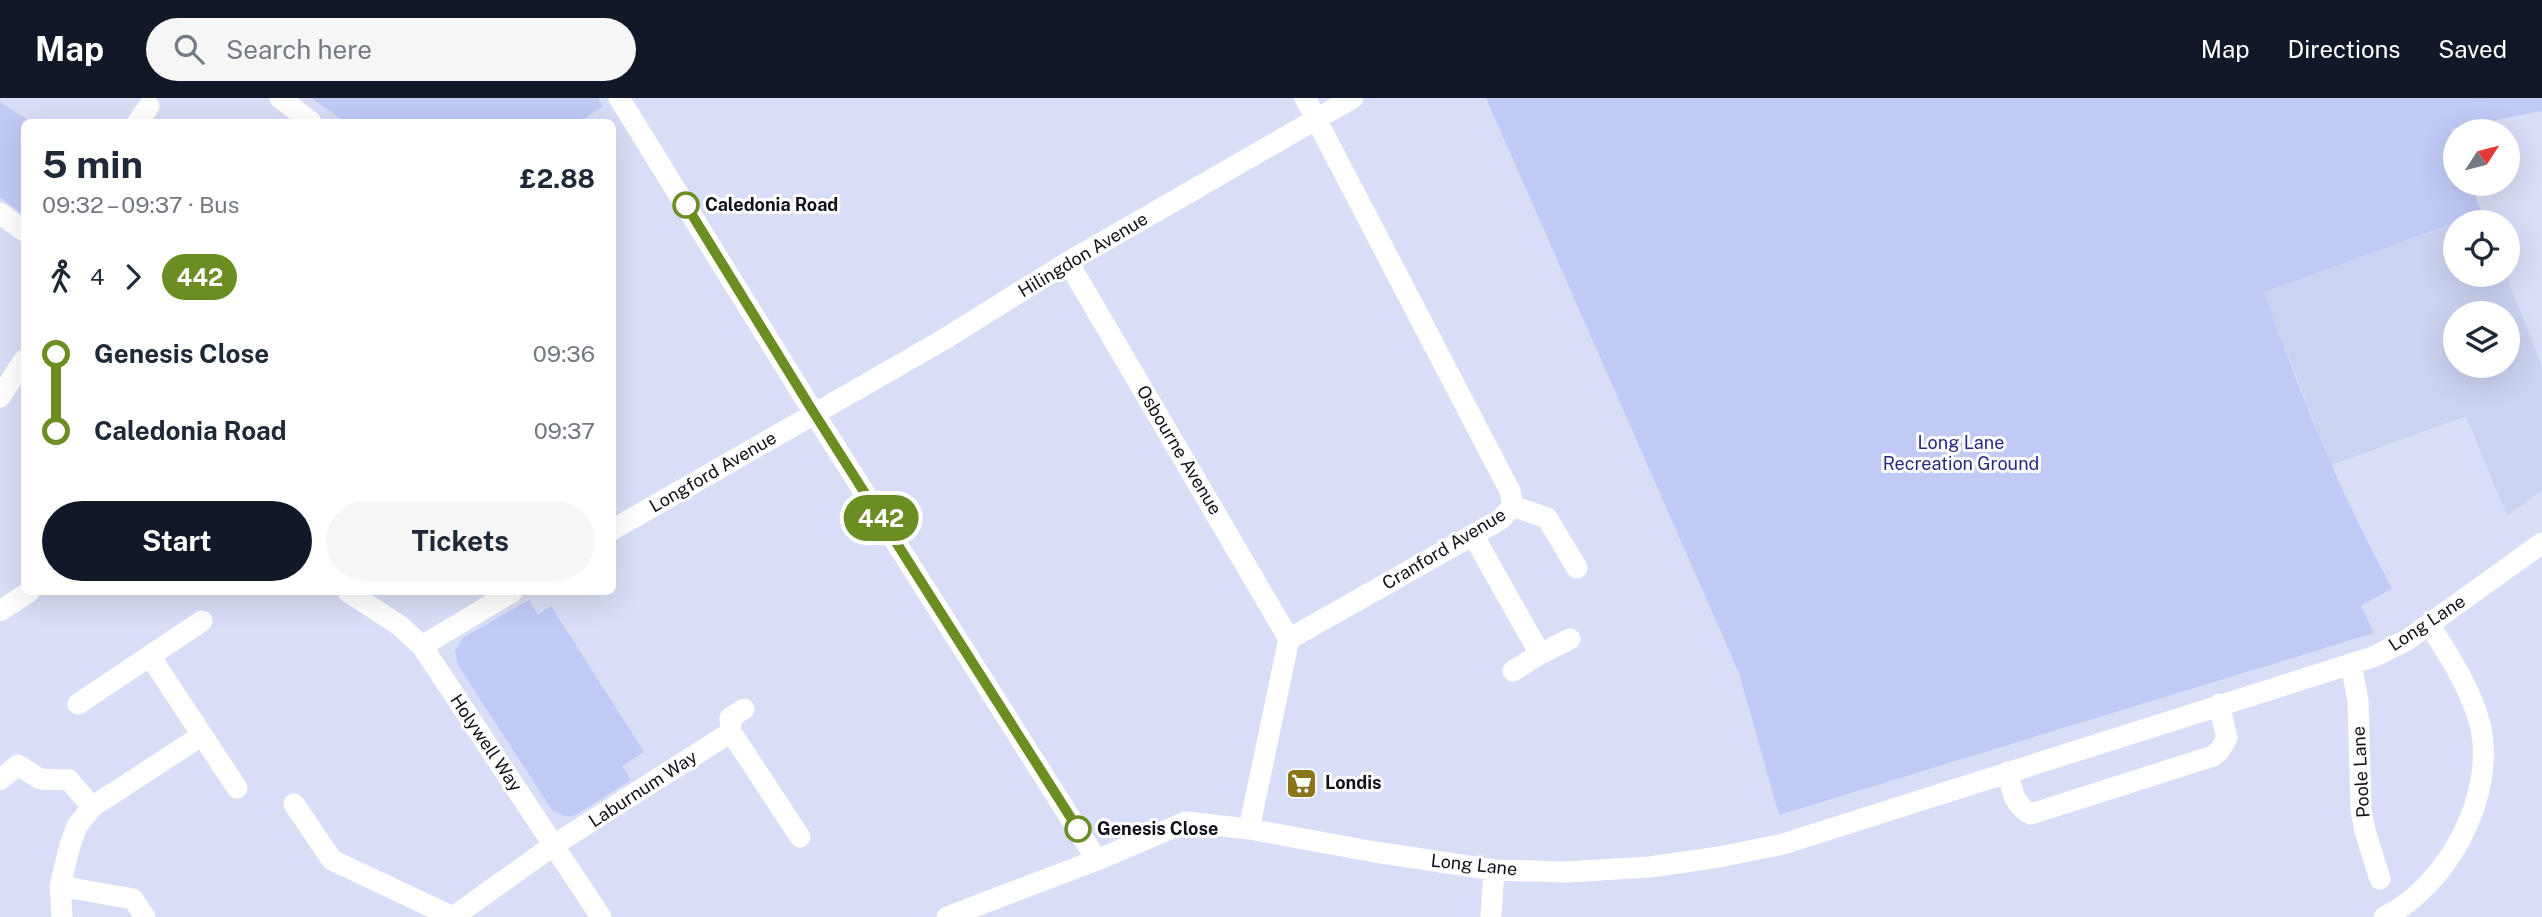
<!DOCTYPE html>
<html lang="en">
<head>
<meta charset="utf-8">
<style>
	:root { --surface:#fff; --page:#f6f6f7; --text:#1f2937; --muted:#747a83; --accent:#111827 }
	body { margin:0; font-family:"Public Sans",sans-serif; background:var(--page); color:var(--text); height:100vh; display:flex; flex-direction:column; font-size:26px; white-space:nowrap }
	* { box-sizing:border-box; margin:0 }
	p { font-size:23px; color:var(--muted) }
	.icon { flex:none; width:38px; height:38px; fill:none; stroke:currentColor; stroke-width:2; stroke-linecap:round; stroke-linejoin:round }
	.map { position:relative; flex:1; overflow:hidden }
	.drawer { position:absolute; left:21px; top:21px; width:595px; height:476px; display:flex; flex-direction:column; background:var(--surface); border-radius:10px; box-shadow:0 7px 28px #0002 }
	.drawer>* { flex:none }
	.badge { padding:0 14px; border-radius:23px; font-size:24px; line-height:46px }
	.needle { width:46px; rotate:54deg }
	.tools { position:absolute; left:2443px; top:21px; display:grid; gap:14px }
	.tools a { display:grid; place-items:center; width:77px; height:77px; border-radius:50%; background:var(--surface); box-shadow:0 7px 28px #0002; font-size:35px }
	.map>.badge { position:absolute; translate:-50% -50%; box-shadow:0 0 0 4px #fff }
	.legs { display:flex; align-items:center; gap:10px; height:77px; padding:0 21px; font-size:23px }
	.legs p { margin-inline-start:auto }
	.head { display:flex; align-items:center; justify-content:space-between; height:119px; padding:0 21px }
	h1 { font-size:38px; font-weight:700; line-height:52px }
	.action { display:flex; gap:14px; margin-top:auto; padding:14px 21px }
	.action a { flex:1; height:80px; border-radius:42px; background:var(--accent); color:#fff; font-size:28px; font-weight:700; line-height:80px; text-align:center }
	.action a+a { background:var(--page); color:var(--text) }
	ul { padding:0 21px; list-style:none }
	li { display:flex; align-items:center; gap:24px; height:77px; font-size:26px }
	li i { display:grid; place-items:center; width:10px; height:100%; margin:0 9px; background:currentColor }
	li i::after { content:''; width:18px; height:18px; margin:-9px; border:5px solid; border-radius:50%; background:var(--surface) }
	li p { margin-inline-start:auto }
	li:first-child i { background:linear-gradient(#0000 50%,currentColor 0) }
	li:last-child i { background:linear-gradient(currentColor 50%,#0000 0) }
	header { display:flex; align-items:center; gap:42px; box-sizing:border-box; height:98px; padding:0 35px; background:var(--accent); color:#fff }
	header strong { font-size:33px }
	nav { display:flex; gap:38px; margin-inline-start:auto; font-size:24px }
	.search { width:490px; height:63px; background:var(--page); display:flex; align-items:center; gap:18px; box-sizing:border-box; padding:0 24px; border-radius:38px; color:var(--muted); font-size:26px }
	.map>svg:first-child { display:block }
	.built { fill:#ccd3f1; fill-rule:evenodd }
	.green { fill:#c1caf5 }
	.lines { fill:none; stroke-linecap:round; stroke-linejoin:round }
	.minor { stroke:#fff; stroke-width:21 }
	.line-1-casing { stroke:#fff; stroke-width:16 }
	.line-1 { stroke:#6b8e23; stroke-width:10 }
	.stop-1-dot { fill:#fff; stroke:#6b8e23; stroke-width:3.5 }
	.labels { text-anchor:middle; stroke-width:6; stroke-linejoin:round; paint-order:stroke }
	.stop-label { font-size:18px; font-weight:bold; fill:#11121a; stroke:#fff; text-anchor:start }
	.street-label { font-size:18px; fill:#11121a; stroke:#fff }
	.park-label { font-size:18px; fill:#292980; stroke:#fff }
	.poi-label { font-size:18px; font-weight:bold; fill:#11121a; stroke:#fff; text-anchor:start }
</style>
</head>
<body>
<header>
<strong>Map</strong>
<div class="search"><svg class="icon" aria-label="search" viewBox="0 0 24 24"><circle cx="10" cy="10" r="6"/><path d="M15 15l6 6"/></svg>Search here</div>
<nav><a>Map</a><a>Directions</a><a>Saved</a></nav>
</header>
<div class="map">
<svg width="2542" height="819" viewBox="0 0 2542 819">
	<rect width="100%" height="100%" fill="#d8def6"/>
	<!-- built -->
	<path class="built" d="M2455,125v52h51l36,92v123l-35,26 -41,-100 -135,49 -68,-173zM2455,215h53v53h-53z"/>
	<!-- green -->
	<path class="green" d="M311,0h287l5,8 -24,16h-234z
		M1486,0h1056v13l-91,18 4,13v42h16l11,29 -218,79c36,101 76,202 128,296l-31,18 13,27 -595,182 -40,-142z
		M0,4l31,20h-7v93l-24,-18z
		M529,502l9,15 13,-9 93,146 -22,14 9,14 -57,36h-9l-13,-6 -94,-145 -3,-15 9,-13z"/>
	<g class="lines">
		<!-- minor -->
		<path class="minor" d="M280,0l31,24
			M619,0l195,315 283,447
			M138,24l11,-16
			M0,115l24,18
			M1068,164l221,377
			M0,299l24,-37
			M1513,408l34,12 30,50
			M612,432l331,-190 125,-78 285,-164
			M1473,437l67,119 30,-15
			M348,494l51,33 23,21 179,271
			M0,513l29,-19
			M422,548l90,-54
			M150,558l87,132
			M2351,565l7,38 3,109 4,21 15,48
			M1513,573l27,-17
			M78,606l124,-83
			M731,634l69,105
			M2008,674c4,18 5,33 23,42l182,-58 7,-6 7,-12 -8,-34
			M0,682l18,-15 22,14 29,1 23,27
			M294,706l38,56 121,57
			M1249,731l40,-190 212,-120 12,-13 -3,-15 -205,-393
			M60,788l73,13 12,18
			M62,819l-2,-31 10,-41 7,-19 15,-19 109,-71
			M453,819l101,-72 177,-113 -1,-14 14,-9
			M947,819l150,-57 89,-38 63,7 126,23 119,18 72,2 84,-5 69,-10 64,-13 590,-187 34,-17 135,-97
			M1491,819l3,-47
			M2384,819c64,-31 113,-123 96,-193 -10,-37 -31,-68 -51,-100"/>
	</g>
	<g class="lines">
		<defs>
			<path id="line-1" d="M686,107l128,208 264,416"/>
		</defs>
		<!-- line-1 casing -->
		<use href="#line-1" class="line-1-casing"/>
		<!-- line-1 -->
		<use href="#line-1" class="line-1"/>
	</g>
	<!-- icons -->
	<defs>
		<symbol id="supermarket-square" viewBox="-11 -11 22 22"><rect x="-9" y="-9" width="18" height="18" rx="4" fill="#8a761a" stroke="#fff"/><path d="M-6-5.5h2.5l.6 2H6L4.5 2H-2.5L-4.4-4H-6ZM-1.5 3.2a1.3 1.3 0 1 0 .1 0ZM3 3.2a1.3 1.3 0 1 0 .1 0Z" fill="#fff"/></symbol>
	</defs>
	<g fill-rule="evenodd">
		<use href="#supermarket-square" x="1284" y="668" width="35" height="35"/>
	</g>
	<!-- markers -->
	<g class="stop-1-dot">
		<circle cx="686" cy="107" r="12"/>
		<circle cx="1078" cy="731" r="12"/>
	</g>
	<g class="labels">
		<!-- stop labels -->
		<g class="stop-label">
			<text x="705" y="113">Caledonia Road</text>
			<text x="1097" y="737">Genesis Close</text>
		</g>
		<!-- street labels -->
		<g class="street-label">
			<text transform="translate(1083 157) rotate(-31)" y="6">Hilingdon Avenue</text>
			<text transform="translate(1179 352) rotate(59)" y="6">Osbourne Avenue</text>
			<text transform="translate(713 374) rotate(-30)" y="6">Longford Avenue</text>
			<text transform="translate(1444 451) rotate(-31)" y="6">Cranford Avenue</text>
			<text transform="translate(2427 525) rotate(-33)" y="6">Long Lane</text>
			<text transform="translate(486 645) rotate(56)" y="6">Holywell Way</text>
			<text transform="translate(2361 674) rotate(-93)" y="6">Poole Lane</text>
			<text transform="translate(643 691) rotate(-33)" y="6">Laburnum Way</text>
			<text transform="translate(1474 767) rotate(6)" y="6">Long Lane</text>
		</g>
		<!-- park labels -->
		<g class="park-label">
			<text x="1961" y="351">Long Lane<tspan x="1961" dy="21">Recreation Ground</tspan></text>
		</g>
		<!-- poi labels -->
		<g class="poi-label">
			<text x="1325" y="691">Londis</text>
		</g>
	</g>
</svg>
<div class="tools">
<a><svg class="needle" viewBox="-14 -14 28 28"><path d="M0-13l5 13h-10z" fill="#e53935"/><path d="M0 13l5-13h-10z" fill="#747a83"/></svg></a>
<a><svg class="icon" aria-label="locate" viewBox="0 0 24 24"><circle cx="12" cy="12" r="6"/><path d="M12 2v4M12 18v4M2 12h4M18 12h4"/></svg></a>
<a><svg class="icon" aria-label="layers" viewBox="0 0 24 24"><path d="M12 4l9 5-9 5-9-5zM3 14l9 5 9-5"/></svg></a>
</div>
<b class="badge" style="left:881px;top:420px;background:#6b8e23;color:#fff">442</b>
<section class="drawer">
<div class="head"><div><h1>5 min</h1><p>09:32 – 09:37 · Bus</p></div><b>£2.88</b></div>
<div class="legs"><svg class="icon" aria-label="walk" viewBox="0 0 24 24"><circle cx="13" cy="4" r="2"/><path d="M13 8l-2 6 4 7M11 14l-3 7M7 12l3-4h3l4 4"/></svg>4<svg class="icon" aria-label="forward" viewBox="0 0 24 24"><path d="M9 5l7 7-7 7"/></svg><b class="badge" style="background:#6b8e23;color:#fff">442</b></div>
<ul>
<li><i style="color:#6b8e23"></i><b>Genesis Close</b><p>09:36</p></li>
<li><i style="color:#6b8e23"></i><b>Caledonia Road</b><p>09:37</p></li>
</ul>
<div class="action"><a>Start</a><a>Tickets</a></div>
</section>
</div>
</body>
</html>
